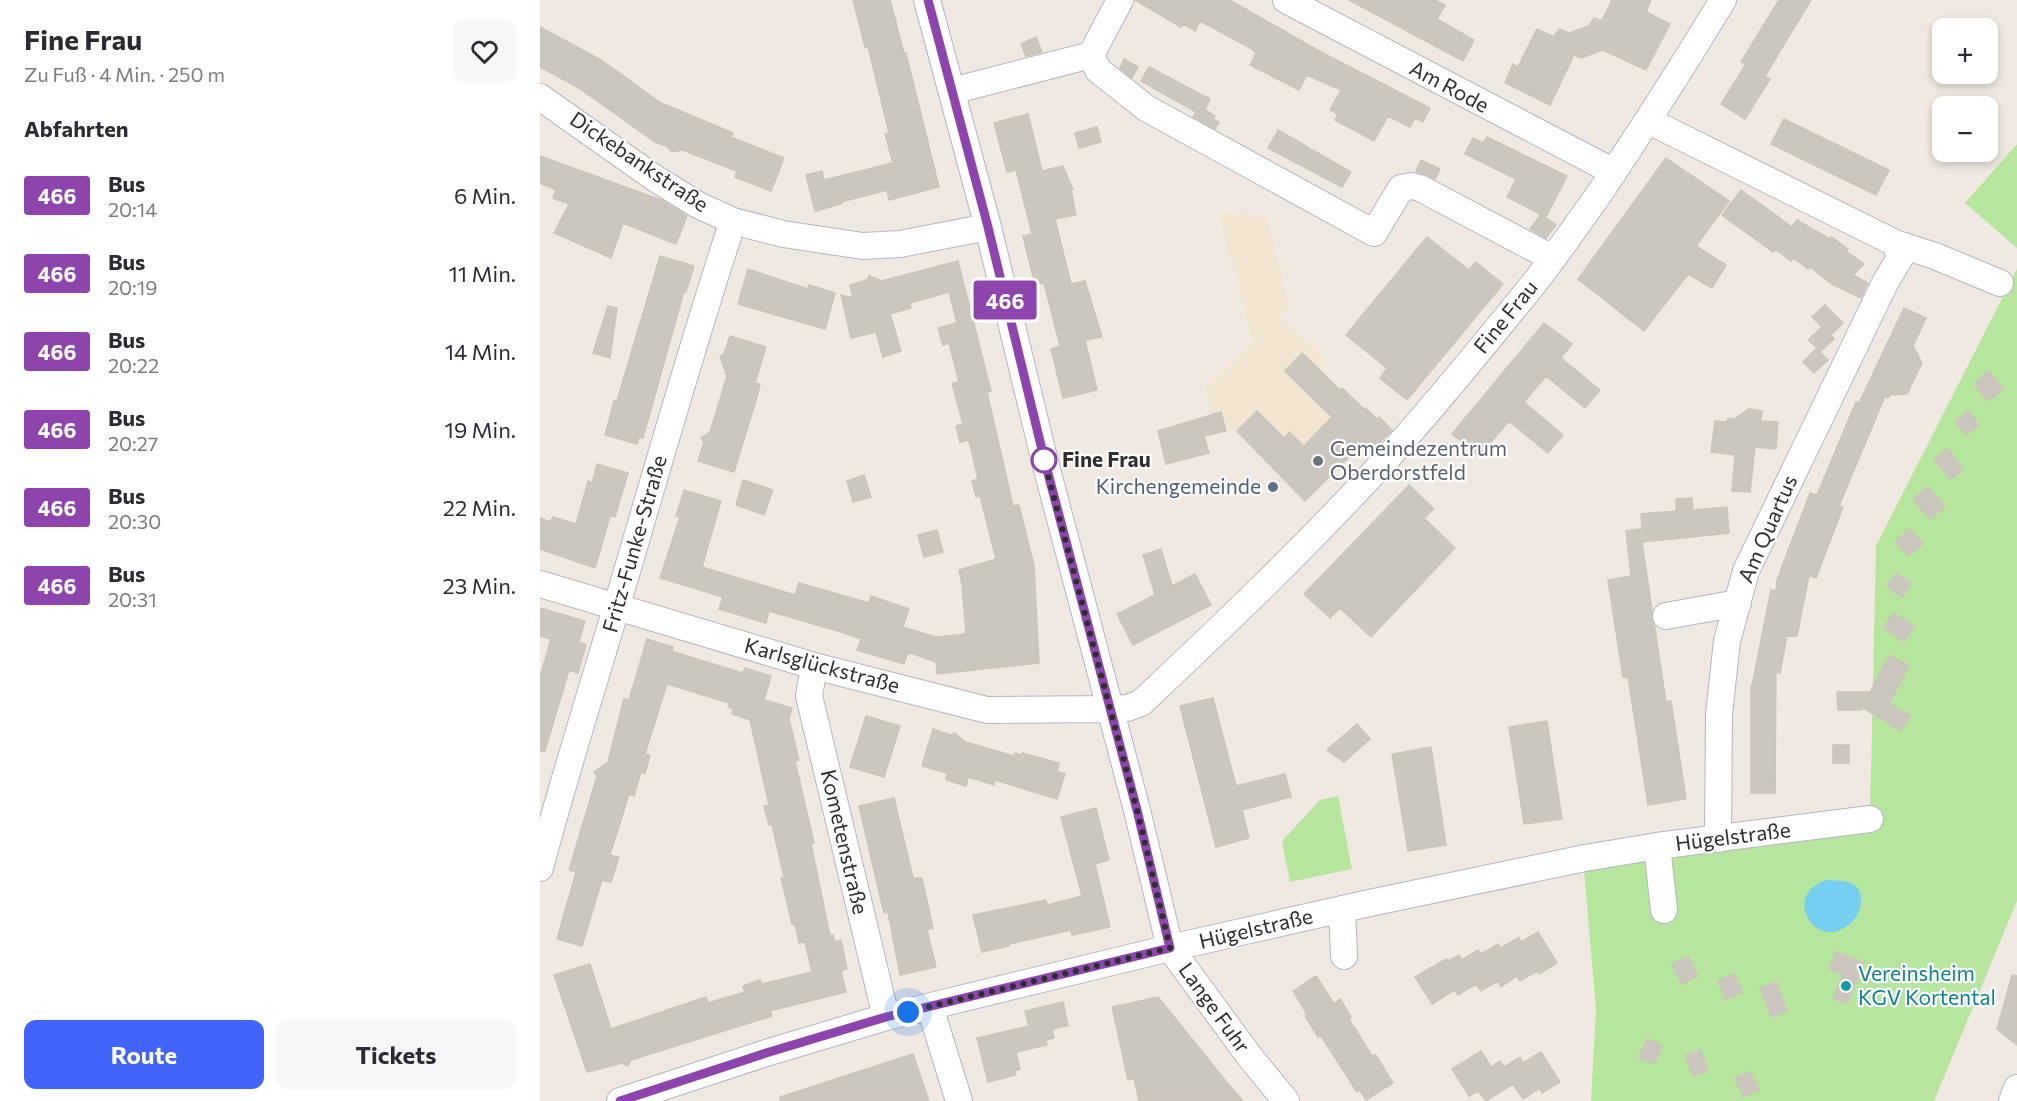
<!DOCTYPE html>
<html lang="de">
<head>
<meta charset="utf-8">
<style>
	:root { --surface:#fff; --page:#f7f7f7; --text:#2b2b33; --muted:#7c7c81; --accent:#4264fb }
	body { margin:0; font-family:Commissioner,sans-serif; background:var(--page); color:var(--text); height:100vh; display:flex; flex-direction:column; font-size:22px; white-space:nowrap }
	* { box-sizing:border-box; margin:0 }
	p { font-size:20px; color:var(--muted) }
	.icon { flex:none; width:33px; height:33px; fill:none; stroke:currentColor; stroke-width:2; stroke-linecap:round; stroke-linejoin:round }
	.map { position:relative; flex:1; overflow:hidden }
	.sheet { display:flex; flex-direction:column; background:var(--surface); width:540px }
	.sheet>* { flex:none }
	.badge { padding:0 12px; border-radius:4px; font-size:21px; line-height:39px }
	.tools { position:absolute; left:1392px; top:18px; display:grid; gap:12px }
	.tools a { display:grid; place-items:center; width:66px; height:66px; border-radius:12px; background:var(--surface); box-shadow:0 3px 9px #0003; font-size:30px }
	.you { position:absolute; width:30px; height:30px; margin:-15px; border:4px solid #fff; border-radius:50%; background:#1a73e8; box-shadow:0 0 0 9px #1a73e833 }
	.map>.badge { position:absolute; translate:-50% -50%; box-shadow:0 0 0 3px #fff }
	h2 { padding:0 24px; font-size:22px; line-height:54px }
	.round { display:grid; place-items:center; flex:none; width:63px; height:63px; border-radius:12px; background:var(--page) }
	.headline { display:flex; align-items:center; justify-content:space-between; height:102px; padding:0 24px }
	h1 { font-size:28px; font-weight:700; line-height:45px }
	.action { display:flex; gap:12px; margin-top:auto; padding:12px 24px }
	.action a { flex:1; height:69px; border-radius:12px; background:var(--accent); color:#fff; font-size:24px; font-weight:700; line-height:69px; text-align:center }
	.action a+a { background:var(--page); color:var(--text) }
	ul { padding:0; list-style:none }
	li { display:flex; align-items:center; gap:18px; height:78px; padding:0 24px }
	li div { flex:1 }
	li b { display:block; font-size:22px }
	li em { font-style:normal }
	li .badge { min-width:66px; font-weight:700; text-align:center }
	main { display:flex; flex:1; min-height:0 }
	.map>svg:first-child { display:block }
	.education { fill:#f0e6d1 }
	.green { fill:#b6e59e }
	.water { fill:#75cff0 }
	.building { fill:#cbc7bf; stroke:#cbc5ba; stroke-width:1.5 }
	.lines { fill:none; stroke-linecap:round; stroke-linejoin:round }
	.minor-casing { stroke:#b4b7c1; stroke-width:28 }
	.minor { stroke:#fff; stroke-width:26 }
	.line-casing { stroke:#fff; stroke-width:14 }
	.line { stroke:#8e44ad; stroke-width:9 }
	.walk { stroke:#2e2e2e; stroke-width:6; stroke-dasharray:0 10.8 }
	.stop-dot { fill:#fff; stroke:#8e44ad; stroke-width:3 }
	.worship-dot { fill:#6b7280; stroke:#fff; stroke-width:2 }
	.service-dot { fill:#5c6f8a; stroke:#fff; stroke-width:2 }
	.culture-dot { fill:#0f9aa8; stroke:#fff; stroke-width:2 }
	.labels { text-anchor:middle; stroke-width:4.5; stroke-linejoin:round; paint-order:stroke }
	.street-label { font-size:21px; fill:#2e2e2e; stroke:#fff }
	.worship-label { font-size:21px; fill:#5b616d; stroke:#fff; text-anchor:start }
	.stop-label { font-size:21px; font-weight:bold; fill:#2e2e2e; stroke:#fff; text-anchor:start }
	.service-label { font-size:21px; fill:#4e5e75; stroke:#fff; text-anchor:end }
	.culture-label { font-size:21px; fill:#0d838f; stroke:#fff; text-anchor:start }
</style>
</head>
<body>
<main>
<section class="sheet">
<div class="headline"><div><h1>Fine Frau</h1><p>Zu Fuß · 4 Min. · 250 m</p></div><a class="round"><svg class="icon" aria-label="heart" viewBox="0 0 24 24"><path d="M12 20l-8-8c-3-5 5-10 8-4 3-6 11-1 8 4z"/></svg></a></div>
<h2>Abfahrten</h2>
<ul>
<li><span class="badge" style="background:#8e44ad;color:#fff">466</span><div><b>Bus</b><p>20:14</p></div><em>6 Min.</em></li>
<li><span class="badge" style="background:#8e44ad;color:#fff">466</span><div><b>Bus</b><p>20:19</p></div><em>11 Min.</em></li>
<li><span class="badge" style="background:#8e44ad;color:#fff">466</span><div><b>Bus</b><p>20:22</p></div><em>14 Min.</em></li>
<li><span class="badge" style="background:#8e44ad;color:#fff">466</span><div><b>Bus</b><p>20:27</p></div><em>19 Min.</em></li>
<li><span class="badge" style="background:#8e44ad;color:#fff">466</span><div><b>Bus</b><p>20:30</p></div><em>22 Min.</em></li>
<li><span class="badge" style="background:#8e44ad;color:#fff">466</span><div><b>Bus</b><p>20:31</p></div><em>23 Min.</em></li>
</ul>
<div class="action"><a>Route</a><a>Tickets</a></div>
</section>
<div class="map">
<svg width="1477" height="1101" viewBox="0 0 1477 1101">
	<rect width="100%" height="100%" fill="#efe9e1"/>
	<!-- education -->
	<path class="education" d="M678,212l49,4 23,91 -11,9 49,44 -8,10 20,19 2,-1 21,21 2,-1 11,11 3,-2 13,13 -26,27 -9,-8 -53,-3 -15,-14 -5,6 -27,-26 -20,19 -11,-1 -9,2 -12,-46 48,-44z"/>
	<!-- green -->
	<path class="green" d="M1477,144v104l-52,-45z
		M1477,269v632l-83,200h-343l5,-92 -13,-150 287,-40 6,-273z
		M798,796l14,73 -62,13 -8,-41 38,-41z"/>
	<!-- water -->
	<path class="water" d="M1287,880c8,1 20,0 27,5 12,8 7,28 -2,37 -36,34 -72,-29 -25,-42z"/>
	<!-- building -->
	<path class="building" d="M313,0h37l14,53h2l33,134 -50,13 -2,-10 -46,12v2l-26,7 -9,-36 16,-4 2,9 69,-17 -8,-29 4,-1 -21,-87 -3,1z
		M595,0h95l91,52 109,56 -7,14 -8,-4 -5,9 -22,-11 -14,25 -39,-21 3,-6 -8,-4 11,-20 -34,-15 -8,15 -49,-25 6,-12 -3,-2 1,-1 -54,-29 -5,10 -11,-7 -3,3z
		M809,0h86l10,5 -8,14 37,21 -11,21z
		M1072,0h39l-5,12 24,12 -24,46 -43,-20 -22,8 -7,-3 -24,50 -45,-22 8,-19 5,3 19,-38 17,8 5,-8 10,4 20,-7 5,-8 8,3z
		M1239,0h32l-46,76 5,3 -25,40 -24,-15 25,-40 -5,-2z
		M0,27l61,33 60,43 72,30 -2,4 53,21 -13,33 -36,-14 2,-6 -42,-16 -12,-5 -12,2 -3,-5 -13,-5 -76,-54 -39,-21z
		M496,37l6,15 -16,4 -5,-12z
		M584,59l14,8 -6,11 -12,-10z
		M609,67l61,32 -5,11 10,6 -2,3 6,3 -4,7 -22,-12 3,-5 -55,-31z
		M488,114l14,57 21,-5 10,24h-2l5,25 -21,4 16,65 14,-3 17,56 -17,3 12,50 -34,8 -12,-49 9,-3 -16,-63 -9,2 -12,-49 9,-2 -16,-64 -9,2 -13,-49z
		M1244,119l105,51 -13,25 -105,-51z
		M557,127l4,15 -22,6 -4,-15z
		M738,130l73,42 -9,15 -74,-39z
		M947,137l80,39 -21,41 -39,-20 9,-18 -51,-25 8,-16 10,5z
		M0,156l121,44 26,16 -11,28 -53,-21 -12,35 -57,-25 15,-29 -16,-6 3,-8 -16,-7z
		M1126,158l63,43 -33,45 30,19 -14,23 -24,-14 -44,57 -66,-52z
		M881,160l19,9 -5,10 -19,-8z
		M1201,190l51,37 5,-7 33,19 2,-2 16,12 -2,6 3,-2 15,11 -11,11 15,8 -7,15 -29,-14 -22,-17 -2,2 -15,-11 -2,3 -16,-12 -2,3 -51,-37z
		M1001,214l15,11 -10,13 -16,-9z
		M887,237l42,33 7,-8 27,22 -96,116 -27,-22 7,-10 -41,-33z
		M120,256l34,10 -8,26 -2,-1 -41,147 -4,-1 -2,7 -32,-9 9,-34h3z
		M418,261l33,130 -4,1 26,114 6,-1 15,60 5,98 -102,11 -1,-12 -28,-10 -4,12 -47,-14 4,-11 -20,-7 -72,-21 -3,12 -47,-14 4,-12 -63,-19 20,-61 -4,-1 8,-26 37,11 -19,66 93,28 4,-12 70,20 2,-7 38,13 -6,18 33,10 30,-3 -4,-49 -3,-15 37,-11 -16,-63 -4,1 -4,-16 6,-2 -9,-39 -9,2 -4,-16 7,-2 -11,-41 7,-1 -10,-39 -6,2 -5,-17 19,-5 -8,-31 -39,11 1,5 -21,6 11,37 -18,6 -7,-25 -25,6 -10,-43 12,3 -3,-13 17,-5 2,-4 13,5z
		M208,269l60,20 1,-4 26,8 -10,36 -87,-25z
		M1285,305l18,18 -12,12 3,4 -14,13 8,8 -14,13 -11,-11 14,-14 -9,-8 14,-13 -10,-10z
		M68,306l9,2 -7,50 -17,-5z
		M1364,308l22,10 -13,28 9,17 -15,31 -17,1 -2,3 -3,-2 -46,110 4,1 -27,71 -7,-3 -12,61h-10l-7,37 -4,-1 -1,121h-24v-107h1l19,-96 5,1 1,-11 33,-87 7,2 39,-93 3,1z
		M1004,323l28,21 -11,14 39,32 -15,18 -39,-32 -22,26 39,33 -15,18 -39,-32 -30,35 -27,-22z
		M190,336l36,11 -11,36 5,1 -3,13 -23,75 -36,-11 6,-19 -3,-4 9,-6 17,-56 -7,-19 4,-3z
		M762,353l38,37 2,-2 22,21 1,-1 12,11 2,-2 13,13 -26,27 -9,-8 -52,52 -68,-70 20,-20 27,27 5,-6 15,14 28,-29 -47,-46z
		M1448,371l15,18 -15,12 -14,-17z
		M1209,409l13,2 -1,10 17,1 -2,27 -21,-2 -5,45 -18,-1 3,-36 -24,-3 4,-31 12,1 1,-4 6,1z
		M1428,411l11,14 -14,10 -10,-14z
		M681,412l5,19 -22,5 5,17 -43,11 -8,-33z
		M1407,448l16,21 -13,10 -16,-20z
		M57,464l31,9 -13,44 -5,-1 -15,52 -55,-19v-31l11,4 2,-5 23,7 12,-43 4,2z
		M324,475l7,22 -18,5 -6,-21z
		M203,480l30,10 -9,25 -28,-10z
		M869,485l25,24 -10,9 31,30 -84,89 -31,-29 -10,10 -26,-24z
		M1388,487l17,20 -15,12 -17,-20z
		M1152,498l1,12 34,-3 2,26 -86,9 -2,-28 35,-3v-12z
		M1100,529l12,81 -1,8 4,11 11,73 5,-1 15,98 -38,6 -20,-128h-5l-15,-97 23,-4 -5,-45z
		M1370,529l13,15 -15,12 -13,-15z
		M397,530l6,22 -19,5 -6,-22z
		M621,549l11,37 23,-12 16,31 -78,40 -16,-31 38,-19 -12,-40z
		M1356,573l15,10 -9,14 -15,-11z
		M0,608l45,13 -6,21 7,3 -8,28 -9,-3 -24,81h-5v-74l11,-38 -11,-3z
		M1353,613l21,13 -10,15 -21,-13z
		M107,639l26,8 -1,4 18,6 53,16 2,-5 26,8 -7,24 28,8 -3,11 10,41 -4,1 19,82 -3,1 19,92 3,-1 2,7 6,-2 6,29 -6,2 5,21 -76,19 2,5 -141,44 -3,6 -6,-3 -35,9 -33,-97 36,-11 21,65 95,-32 2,6 37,-11 -2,-6 17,-6 2,4 50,-12 -7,-30 -6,1 -4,-20 -3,1 -11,-46 3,-1 -12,-52h-3l-5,-19 5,-1 -19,-85 -18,-6 1,-5 -5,-2 1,-4 -62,-19 -22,70 5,1 -5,19 -4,-2 -7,24 -5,-2 -19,61 9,2 -8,25 -9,-2 -20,66 -25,-7 19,-67 -7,-2 28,-94 -3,-4 14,-10 16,-63 5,1z
		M1349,656l20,10 -20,38 21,12 -9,15 -39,-24v3h-24l-1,-18h33z
		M673,698l23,88 49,-12 6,23 -49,13 7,28 -33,9 -36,-141z
		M326,716l34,10 -16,51 -34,-10z
		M1007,721l15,98 -38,5 -15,-97z
		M817,724l13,15 -26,23 -17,-12z
		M393,729l18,6 3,-2 12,9 48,14 1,-3 6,2 1,-2 37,10 -2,8 8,3 -8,25 -62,-19 -1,5 -26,-8 -2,9 -20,-6 1,-7 -25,-7z
		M1293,745h16v18h-16z
		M891,747l15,98 -38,6 -16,-97z
		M354,798l19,80h9l11,50 -6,2 9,37 -36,8 -12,-63 -4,1 -25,-107z
		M556,808l13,52 -14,4 15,63 -38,8 -1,-5 -62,14v2l-27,6 -9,-37 73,-15 1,5 35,-9 -21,-79z
		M998,932l19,31 -18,11 -2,-3 -17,10 -3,-5 -16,11 -3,-6 -17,10 -5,-7 -18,11 -3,-5 -23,14 -17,-27 31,-18 2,2 11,-6 3,5 16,-10 3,4 17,-10 3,4 18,-11 2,5z
		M1296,952l28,11 -17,41 -14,-6 10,-24 -14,-5z
		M1148,956l10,20 -16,8 -10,-20z
		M1194,974l8,18 -16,7 -8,-18z
		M1472,975l5,1v69l-20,-16z
		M776,976l18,28 6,-5 11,18 -2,2 23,37 4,-1 17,28 -27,17 -6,-10 -3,2 -36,-56 -3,1 -13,-21 2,-2 -14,-23z
		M1236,982l11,29 -15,6 -12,-29z
		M618,997l67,83 18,21h-104l-5,-23 -6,2 -16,-73z
		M523,1002l5,24 -16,3 2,9 -8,2 1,5 -31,7 4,17 -5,2 1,4 -28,7 -11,-44 52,-12 -4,-15z
		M1107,1039l15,6 -7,18 -16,-5z
		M1161,1050l7,21 -15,5 -8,-21z
		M941,1051l10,16 9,-6 4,6 16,-10 3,6 18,-11 19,30 -18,11 -2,-5 -17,11 -10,-15 -27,17 -8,-10 -9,5 -17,-27z
		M373,1054l16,47h-149v-4z
		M1211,1072l8,18 -16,6 -8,-18z"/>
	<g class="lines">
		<defs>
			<path id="minor" d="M387,0l61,227 57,235 92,348 33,138 80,109 36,44
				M580,0l-29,55 7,15 48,38 228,125 27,-45 11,-2 8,2 132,70
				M746,0l328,172
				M412,91l139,-36
				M0,97l113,80 45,28 35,16 50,13 80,12 37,-2 88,-17
				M1109,121l246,122 40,13 65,27
				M0,584l274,82 173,44 123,-1 17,-1 14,-5c85,-80 169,-160 248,-247 49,-54 96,-112 142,-169 24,-30 46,-62 68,-93 43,-64 84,-128 124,-194
				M1126,616l72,-13
				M274,666l-5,30 77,321
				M1178,839l1,-125 8,-73 19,-70 140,-290 14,-23 -5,-15
				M1117,846l7,64
				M0,868c23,-88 51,-175 77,-263 38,-128 74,-257 116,-384
				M802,909l2,47
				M390,1007l29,94
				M80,1101l146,-48 120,-36 284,-69 195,-44 220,-46 72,-12 213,-27
				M1472,1101l5,-13"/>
		</defs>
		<!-- minor casing -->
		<use href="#minor" class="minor-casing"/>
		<!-- minor -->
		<use href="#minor" class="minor"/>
	</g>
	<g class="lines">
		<defs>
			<path id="line" d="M80,1101l146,-48 120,-36 284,-69 -33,-138 -92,-348 -57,-235 -60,-227"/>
		</defs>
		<!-- line casing -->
		<use href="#line" class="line-casing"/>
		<!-- line -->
		<use href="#line" class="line"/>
		<!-- walk -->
		<path class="walk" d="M368,1012l262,-64 -33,-138 -93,-350"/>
	</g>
	<!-- markers -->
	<circle class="stop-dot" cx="504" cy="460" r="12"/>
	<circle class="worship-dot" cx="778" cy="461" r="6"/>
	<circle class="service-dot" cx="733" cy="487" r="6"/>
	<circle class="culture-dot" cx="1306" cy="986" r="6"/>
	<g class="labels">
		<!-- street labels -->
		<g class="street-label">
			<text transform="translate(909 87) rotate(28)" y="7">Am Rode</text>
			<text transform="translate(99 162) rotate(34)" y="7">Dickebankstraße</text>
			<text transform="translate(966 317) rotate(-51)" y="7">Fine Frau</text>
			<text transform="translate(1228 529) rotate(-66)" y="7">Am Quartus</text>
			<text transform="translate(95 544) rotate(-74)" y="7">Fritz-Funke-Straße</text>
			<text transform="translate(282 666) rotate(15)" y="7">Karlsglückstraße</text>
			<text transform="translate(1193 837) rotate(-7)" y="7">Hügelstraße</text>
			<text transform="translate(304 842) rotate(77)" y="7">Kometenstraße</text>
			<text transform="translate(716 929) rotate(-13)" y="7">Hügelstraße</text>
			<text transform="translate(674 1008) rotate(54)" y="7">Lange Fuhr</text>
		</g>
		<!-- worship labels -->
		<g class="worship-label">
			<text x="790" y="456">Gemeindezentrum<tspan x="790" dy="24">Oberdorstfeld</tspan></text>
		</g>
		<!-- stop labels -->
		<g class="stop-label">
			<text x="522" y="467">Fine Frau</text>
		</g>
		<!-- service labels -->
		<g class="service-label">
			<text x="721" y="494">Kirchengemeinde</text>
		</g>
		<!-- culture labels -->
		<g class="culture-label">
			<text x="1318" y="981">Vereinsheim<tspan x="1318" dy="24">KGV Kortental</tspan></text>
		</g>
	</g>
</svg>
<div class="tools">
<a>+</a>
<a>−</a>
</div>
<div class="you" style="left:368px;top:1012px"></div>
<b class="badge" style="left:465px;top:300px;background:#8e44ad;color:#fff">466</b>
</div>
</main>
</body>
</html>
